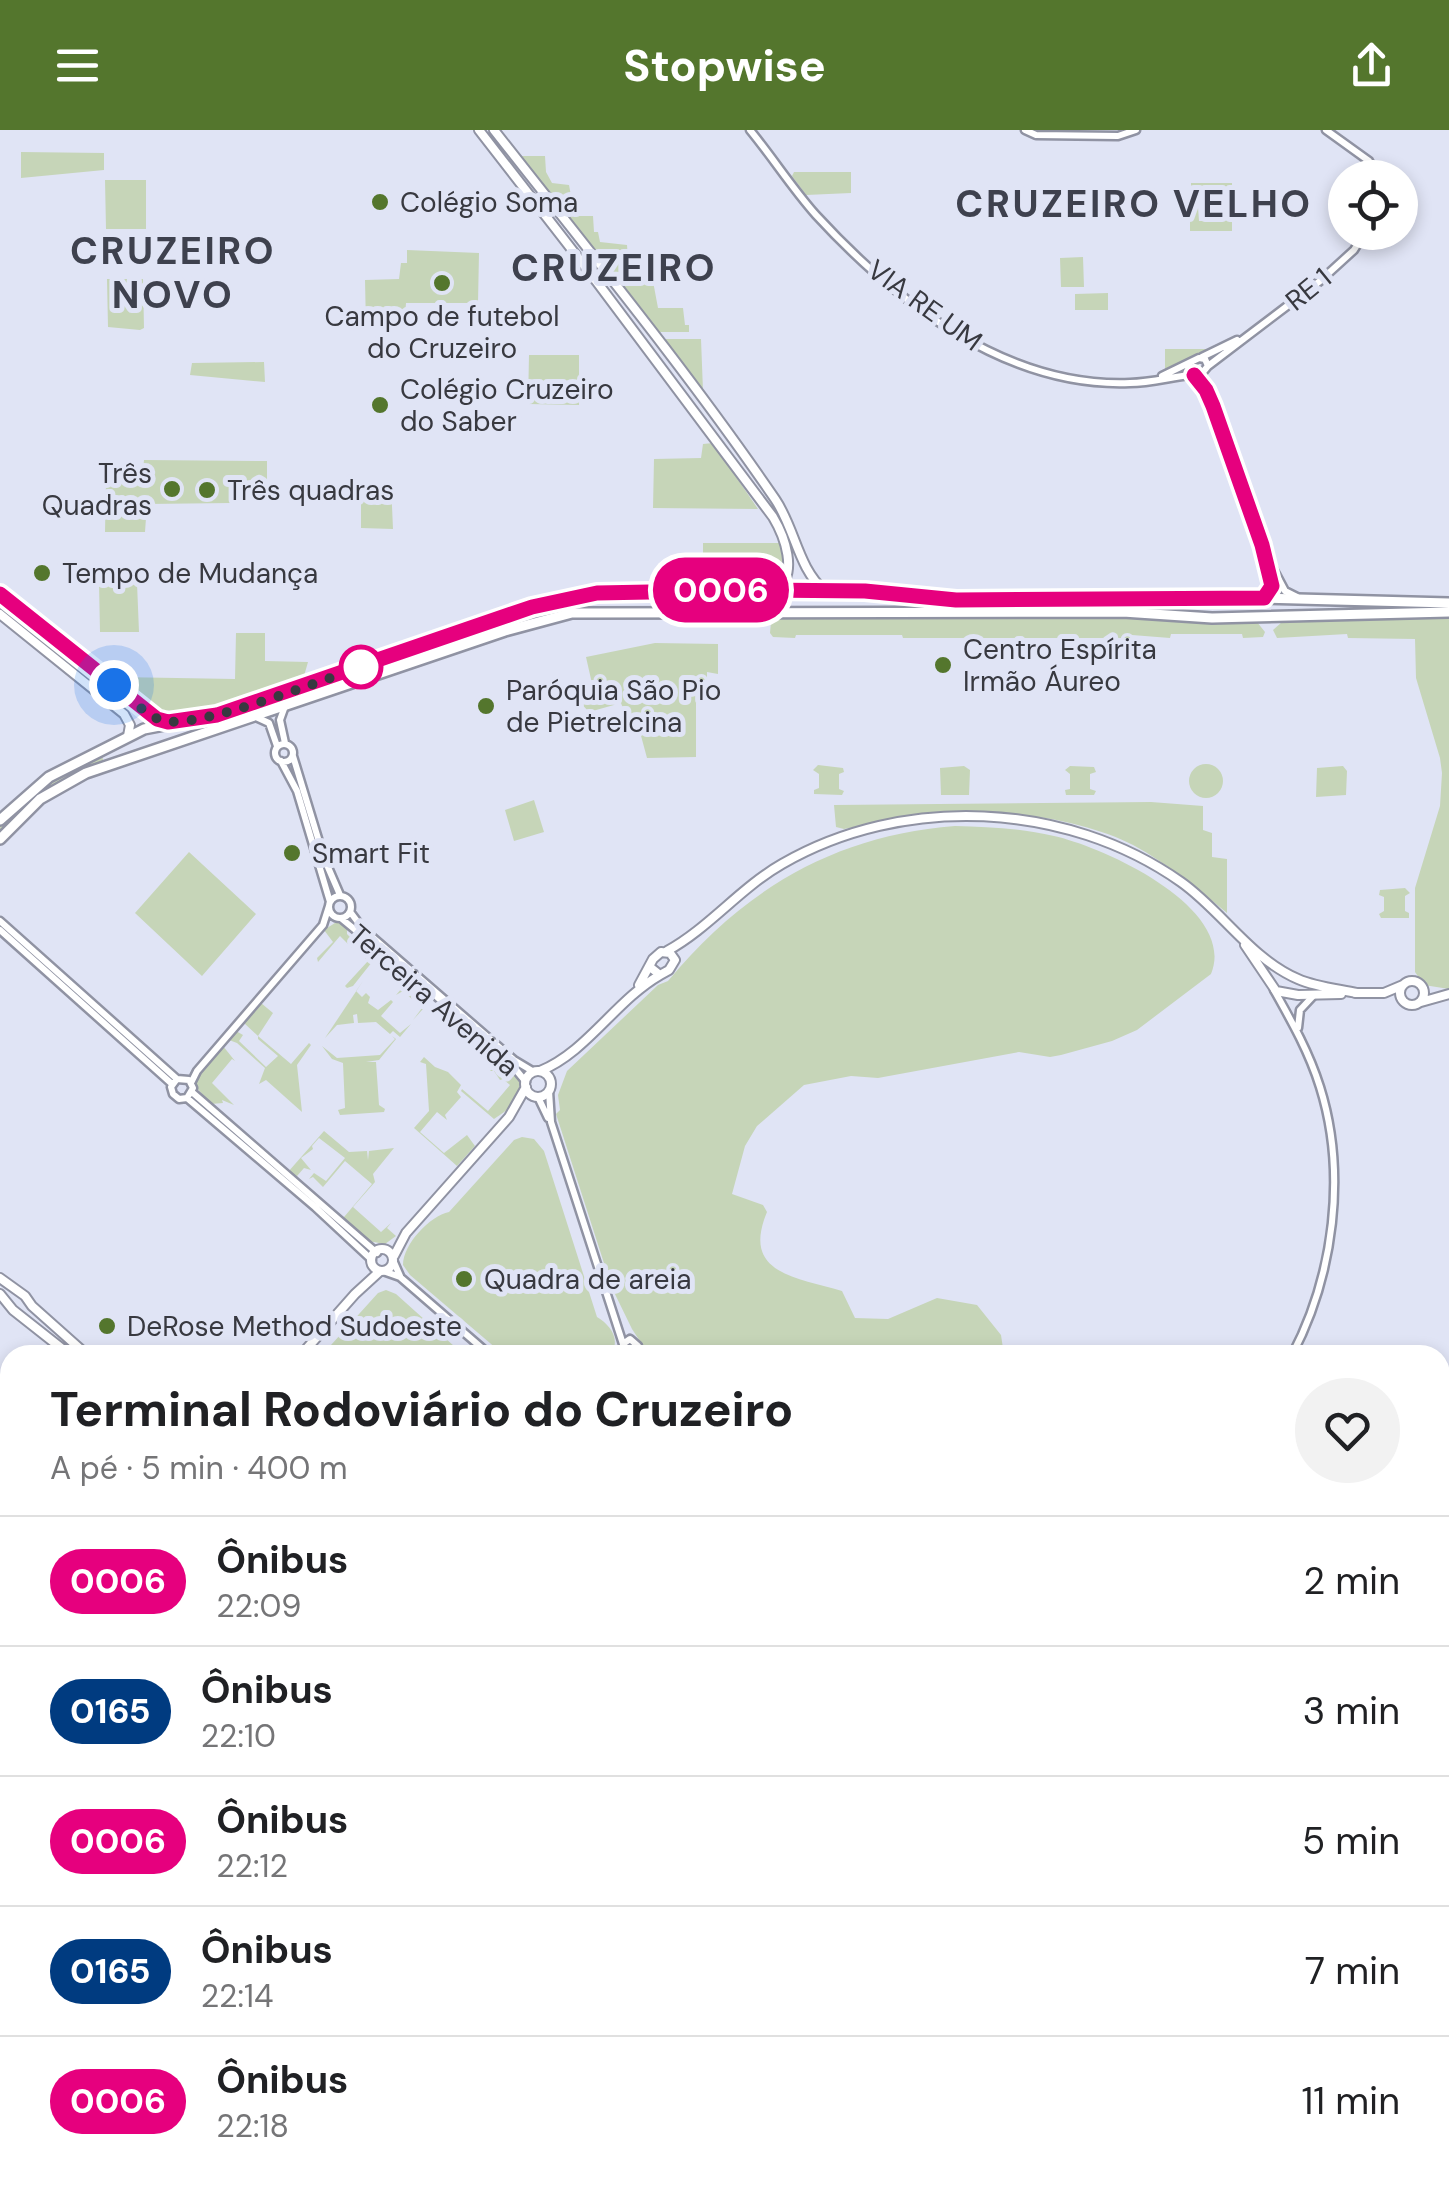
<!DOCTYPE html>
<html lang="pt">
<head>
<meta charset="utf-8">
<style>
	:root { --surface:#fff; --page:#f2f2f2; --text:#202124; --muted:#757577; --line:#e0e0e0; --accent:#54762d }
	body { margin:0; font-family:"DM Sans",sans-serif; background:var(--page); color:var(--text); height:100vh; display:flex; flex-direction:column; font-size:38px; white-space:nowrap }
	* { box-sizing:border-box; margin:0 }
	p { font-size:32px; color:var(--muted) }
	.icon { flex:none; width:55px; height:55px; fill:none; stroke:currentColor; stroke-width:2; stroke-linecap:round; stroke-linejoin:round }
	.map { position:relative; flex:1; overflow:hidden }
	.panel { position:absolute; left:0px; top:1215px; width:1450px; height:842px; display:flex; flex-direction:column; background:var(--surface); border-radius:30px 30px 0 0; box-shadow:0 5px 15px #0003 }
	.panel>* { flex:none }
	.badge { padding:0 20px; border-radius:32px; font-size:35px; line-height:65px }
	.buttons { position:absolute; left:1328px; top:30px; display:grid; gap:20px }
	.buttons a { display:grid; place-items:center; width:90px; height:90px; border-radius:50%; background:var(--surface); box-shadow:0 5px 15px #0003; font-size:50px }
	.you { position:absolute; width:50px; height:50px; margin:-25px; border:8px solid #fff; border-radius:50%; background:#1a73e8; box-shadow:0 0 0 15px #1a73e833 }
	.map>.badge { position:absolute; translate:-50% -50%; box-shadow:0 0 0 5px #fff }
	.round { display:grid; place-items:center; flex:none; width:105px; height:105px; border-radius:52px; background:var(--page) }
	.summary { display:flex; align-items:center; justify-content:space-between; height:170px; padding:0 50px }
	h1 { font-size:48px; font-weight:700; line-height:75px }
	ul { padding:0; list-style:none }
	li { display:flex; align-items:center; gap:30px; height:130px; padding:0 50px; border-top:2px solid var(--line) }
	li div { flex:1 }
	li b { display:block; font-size:38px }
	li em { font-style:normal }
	li .badge { min-width:110px; font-weight:700; text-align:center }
	header { display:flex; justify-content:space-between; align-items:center; height:130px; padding:0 50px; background:var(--accent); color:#fff; font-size:45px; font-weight:700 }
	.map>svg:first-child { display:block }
	.green { fill:#c6d5b8 }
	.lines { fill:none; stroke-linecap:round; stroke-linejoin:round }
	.stream { stroke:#8a9d78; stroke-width:2.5 }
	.tertiary-casing { stroke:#9093a3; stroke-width:11 }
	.secondary-casing { stroke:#9093a3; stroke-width:12 }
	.primary-casing { stroke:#9093a3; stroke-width:14 }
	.tertiary { stroke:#fff; stroke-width:6 }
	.secondary { stroke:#fff; stroke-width:8 }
	.primary { stroke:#fff; stroke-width:9 }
	.line-casing { stroke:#fff; stroke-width:22 }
	.line { stroke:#e6007e; stroke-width:15 }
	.walk { stroke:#383940; stroke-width:10; stroke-dasharray:0 18 }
	.poi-dot { fill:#54762d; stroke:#e0e4f5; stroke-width:4 }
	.stop-dot { fill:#fff; stroke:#e6007e; stroke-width:5 }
	.labels { text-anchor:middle; stroke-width:10; stroke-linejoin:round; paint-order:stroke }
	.poi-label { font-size:28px; fill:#383940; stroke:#e0e4f5; text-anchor:start }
	.street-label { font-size:28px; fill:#383940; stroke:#e0e4f5 }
	.district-label { font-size:38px; font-weight:bold; letter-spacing:2.5px; fill:#3e414e; stroke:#e0e4f5 }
</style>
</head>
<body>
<header><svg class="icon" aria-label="menu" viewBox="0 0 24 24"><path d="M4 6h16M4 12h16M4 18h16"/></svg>Stopwise<svg class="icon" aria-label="share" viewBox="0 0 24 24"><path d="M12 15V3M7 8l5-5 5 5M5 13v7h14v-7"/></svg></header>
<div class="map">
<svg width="1449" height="2057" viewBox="0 0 1449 2057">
	<rect width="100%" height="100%" fill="#e0e4f5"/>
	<!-- green -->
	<path class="green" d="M21,22l83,1v17l-83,8z
		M522,26h23l1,16 6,11 17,2 4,21 -3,4 -11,-2 -39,-50z
		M794,42h57v21l-45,2 -14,-19z
		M105,50h41v49h-40z
		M1191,53h41v48h-42v-24h8l1,14h9l1,-12 8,-1 -1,-6h-8v-14l-10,1v10h-7z
		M568,86h25l1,16h4l2,10 27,3 2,29 23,2 6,32h25l2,17h4v7h-32z
		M407,120l72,3 -1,50h-72l-1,13 -6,2 -1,8 -32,1 -1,-47 34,-1 2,-16h6z
		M1083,127l1,30h-23l-1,-29z
		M107,149h36l1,49 -4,2 -32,-3z
		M1108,163v17h-33v-16z
		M666,209h35l2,52 -38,-49z
		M1165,219h49l-49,22z
		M529,225h50v50l-51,-1z
		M264,232l1,20 -75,-7 2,-12z
		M713,313l45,66 -105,-1 1,-49 47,-1 2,-14z
		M144,330l123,1v21l-35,3 -1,18 -84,1 -2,28h-40l1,-51 36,-1z
		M391,353l2,46 -32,-1v-44z
		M703,413h79v34l-5,5h-74z
		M99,452l38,1 2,49h-39z
		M1013,484h119l83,8h42l8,10 -2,5 -20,1 -1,-4h-71l-1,4 -38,-3v3h-229l-1,-3h-106l-1,3 -22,-1 -3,-4 1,-11 8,-5z
		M1449,486v373l-25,-4 -9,-13v-84l25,-82 2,-33 -2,-15 -24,-80 -1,-39 -67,-1 -1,-4 -70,4 -4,-8 9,-8z
		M236,503h29v28l43,1 -4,14c-28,13 -122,50 -150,33 -13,-7 -25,-20 -37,-29l1,-3 117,2z
		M655,513l63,1v30l-11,-2v27l-11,4v54l-49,1 -7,-26 -8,1 -11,-30 -32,9 -16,-17 20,-7 -7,-31z
		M101,622l3,11 -27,11 -77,61v-11l42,-39z
		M1189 651a17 17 0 1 1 34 0a17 17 0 1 1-34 0Z
		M818,635l25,3 1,4 -5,2v15l5,2 -2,4 -28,-1v-4l5,-2v-14l-6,-4z
		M964,636l6,4 -1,25h-28l-1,-27z
		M1070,636l24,1 2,5 -6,2v15l6,2 -2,4h-28l-1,-5 5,-1v-15l-5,-4z
		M1343,636l4,5 -1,24 -30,2 1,-29z
		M534,670l10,32 -30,9 -9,-31z
		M1151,672l52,4v24l9,3v24l15,2v54c-30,-25 -59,-49 -94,-68 -51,-27 -148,-40 -205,-32 -28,4 -56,11 -84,16l-8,-2 -2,-22z
		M955,696c33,1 66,2 99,10 50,11 184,72 157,138l-74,56 -25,11 -51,14 -11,2 -31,-5 -141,26 -27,-2 -47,9 -47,41 -12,20 -13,48 31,11 4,7c-26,62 29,65 75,79l13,27 33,1 49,-21 40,7 24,30 3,20h-355l-17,-26 -20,-41 -56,-174 4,-4 -2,-15 9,-24 91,-86 10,-4c76,-92 168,-146 287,-155z
		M189,722l67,62 -54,62 -67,-63z
		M1405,758l5,5 -5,3v15l4,2v5h-28l-2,-4 5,-3v-14l-5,-2 1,-5z
		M338,791l26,17 -4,5 -13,-15v6l11,11 -6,3 -12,-12 -22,26 -1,-4 16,-16 -9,-12z
		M365,810l15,12 -27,34 -6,2 -2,-2 23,-25 -11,-11 2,-3 5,3 -4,-5z
		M410,849l22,20 -19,21 9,-12 -19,-17 -7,4z
		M363,851l-7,10 6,6 4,-4 4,4 -2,6 10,7 13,-10 2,2 -12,14 19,17 11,-9 -11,13 -7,-6 -3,3 -14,-12 -18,1 -1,-9 -4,1 1,8 -17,2 -12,13z
		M261,873l12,10 -15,23 -14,-13z
		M236,901l7,4 -4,6 27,26 12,-11 -20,-17v-3l33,28 18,-21 2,2 -14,20 5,47 -36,-32 -7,4 6,-16 -28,-25 -8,-3z
		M392,906l4,3 -17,21 -13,2h10l3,43 6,4 -1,3 -44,3 -2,-5 7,-2 -2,-45 -11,-4 -10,-13 15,12 43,-3 15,-16z
		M223,916l12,15 -3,-2 -20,24 22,22 -12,-5 1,3 -12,1 -16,-18 2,-10z
		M424,927l11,10 13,5 13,13 -4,7 4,5 -16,18 2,5 -10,-8 -17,20 24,21 23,-18 8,11 -18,20 -43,-38 15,-17 -3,-47 -6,-2z
		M486,933l22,18 8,-8c13,25 -13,40 -22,46l-33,-28 1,-2 26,22 22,-26 -7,-6 -3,1 -6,-9h-4l2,-2z
		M324,1001l25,21 18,-1 1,9 1,-9 25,-3 -21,26 2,8 -22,25 28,25 10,-9 -4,5 9,8 -11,8 -17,-3 -24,-22v-2l28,-33 -27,-23 -22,26 -10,-10 -4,2 5,-6 12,8 19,-23 -26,-20 -7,8 1,3 -12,9 10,12 -7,-2 -7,8 4,6 -13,-10z
		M522,1007l12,2 10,12 53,166c13,8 24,21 14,38h-107l-94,-80 -7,-10c0,-21 27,-49 46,-53l65,-72z
		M386,1160l10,4 68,61h-142l56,-62z
		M1440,1431h9v286h-9v-41l8,-1 -1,-67h-7z
		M0,1592l10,9v447h510l13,9h-533z"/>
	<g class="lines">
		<!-- stream -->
		<path class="stream" d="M0,2051l10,-8"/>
		<defs>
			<path id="tertiary" d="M750,0c23,28 42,58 66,85 80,87 190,173 314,168 20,0 41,-6 60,-8
				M1025,0l11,5 82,1 18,-6
				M1326,0l43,31 9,17
				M1202,227l35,-17
				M1208,236l112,-85 34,-31 11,-18
				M1193,245l13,14 7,17 51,146 8,34 -7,11
				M1162,246l37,-18 6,1 3,7 -5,6 -10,3 -4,-2 -1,-9
				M1269,431l16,30 12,6
				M285,576l-5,14 5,23
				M256,587l13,6 8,23
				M275 623a9 9 0 1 1 18 0a9 9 0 1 1-18 0Z
				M293,626l31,102 16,37
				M281,631l16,30 33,111
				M329 777a11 11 0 1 1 22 0a11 11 0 1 1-22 0Z
				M351,783l12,16 151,131 20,12
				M342,789l95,78 75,68 14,17
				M0,791l177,158 12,1 4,8 -6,10 -8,1 -6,-5 -2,-7 6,-8
				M0,800l172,154
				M1274,860c18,32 35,62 46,97 27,86 14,188 -28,268
				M1298,898l2,-18 14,-15
				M191,953l6,-12 126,-146 6,-19
				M549,961l2,31 72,222
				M193,963l184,160
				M538,967l10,21
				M187,968l128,109 57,53
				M393,1130l7,16
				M383,1141l17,6 90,78
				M627,1225l-4,-11 7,-5 8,7 1,9
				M1440,1426h9
				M1440,1758h9
				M1440,1923h9
				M1250,2048v9
				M619,2057v-9"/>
			<path id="secondary" d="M479,0l118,152 176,235c12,20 25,56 4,73
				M494,0c95,121 194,242 281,369 20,29 23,70 50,92
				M0,464l157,125 12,3
				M0,484l124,100 6,11 -2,11
				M1245,815l31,46 22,4 43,-1
				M667,821c42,-23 73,-63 115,-87 121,-70 284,-63 399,18 40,28 70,77 117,97 18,8 40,10 59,14
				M1400 863a12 12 0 1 1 24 0a12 12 0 1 1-24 0Z
				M639,855l14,-26 8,-7 9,1 5,7 -6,10 -9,5 -10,-8
				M1355,863h29l19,-8
				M1421,872l28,-8
				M540,941c47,-19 75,-70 120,-96
				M525 954a13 13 0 1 1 26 0a13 13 0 1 1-26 0Z
				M371 1130a11 11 0 1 1 22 0a11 11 0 1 1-22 0Z
				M394,1126l12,-23 103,-116 17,-30
				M0,1148l25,18 7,10 55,49
				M0,1164l13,16 57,45
				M301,1225l54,-61 24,-22
				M1440,1719h9
				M1440,1730l9,1
				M0,1737l10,7
				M480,2048l13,9"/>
			<path id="primary" d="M0,690l49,-43 95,-48 73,-14 316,-108 64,-14 116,-3 152,1 91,8 308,-1 185,5
				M0,709l40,-40 46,-26 419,-142 67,-18 551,-1 89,6 237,-6
				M0,1523l10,9
				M0,1569l10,9
				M545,2048l12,9
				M576,2048l35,9"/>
		</defs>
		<!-- tertiary casing -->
		<use href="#tertiary" class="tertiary-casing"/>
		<!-- secondary casing -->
		<use href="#secondary" class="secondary-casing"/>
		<!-- primary casing -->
		<use href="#primary" class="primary-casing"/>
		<!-- tertiary -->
		<use href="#tertiary" class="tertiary"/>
		<!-- secondary -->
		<use href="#secondary" class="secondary"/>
		<!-- primary -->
		<use href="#primary" class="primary"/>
	</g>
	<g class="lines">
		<defs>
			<path id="line" d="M0,464l157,125 11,3 49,-7 315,-108 65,-14 157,-3 111,1 91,9 308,-2 8,-12 -10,-41 -49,-139 -7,-16 -12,-15"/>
		</defs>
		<!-- line casing -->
		<use href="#line" class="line-casing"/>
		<!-- line -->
		<use href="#line" class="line"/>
		<!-- walk -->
		<path class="walk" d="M114,555c14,11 33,32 50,36 37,8 165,-44 207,-57l-10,3"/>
	</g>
	<!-- markers -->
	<g class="poi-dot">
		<circle cx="380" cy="72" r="10"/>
		<circle cx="442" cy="153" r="10"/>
		<circle cx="380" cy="275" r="10"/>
		<circle cx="172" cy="359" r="10"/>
		<circle cx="207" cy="360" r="10"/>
		<circle cx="42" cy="443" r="10"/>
		<circle cx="943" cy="535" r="10"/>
		<circle cx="486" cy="576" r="10"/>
		<circle cx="292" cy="723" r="10"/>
		<circle cx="464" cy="1149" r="10"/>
		<circle cx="107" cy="1196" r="10"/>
	</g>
	<circle class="stop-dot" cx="361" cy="537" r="20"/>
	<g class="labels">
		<!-- poi labels -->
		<g class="poi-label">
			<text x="400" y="82">Colégio Soma</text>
			<text x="442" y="196" text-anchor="middle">Campo de futebol<tspan x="442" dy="32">do Cruzeiro</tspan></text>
			<text x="400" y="269">Colégio Cruzeiro<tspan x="400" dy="32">do Saber</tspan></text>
			<text x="152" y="353" text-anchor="end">Três<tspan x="152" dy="32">Quadras</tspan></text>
			<text x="227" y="370">Três quadras</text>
			<text x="62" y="453">Tempo de Mudança</text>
			<text x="963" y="529">Centro Espírita<tspan x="963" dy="32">Irmão Áureo</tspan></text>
			<text x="506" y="570">Paróquia São Pio<tspan x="506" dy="32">de Pietrelcina</tspan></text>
			<text x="312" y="733">Smart Fit</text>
			<text x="484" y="1159">Quadra de areia</text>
			<text x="127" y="1206">DeRose Method Sudoeste</text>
		</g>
		<!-- street labels -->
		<g class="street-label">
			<text transform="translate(1308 159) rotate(-39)" y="10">RE 1</text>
			<text transform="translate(925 175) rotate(36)" y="10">VIA RE UM</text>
			<text transform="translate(434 870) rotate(41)" y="10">Terceira Avenida</text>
		</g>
		<!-- district labels -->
		<g class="district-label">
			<text x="1134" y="87">CRUZEIRO VELHO</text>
			<text x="173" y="134">CRUZEIRO<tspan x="173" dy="44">NOVO</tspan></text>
			<text x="614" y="151">CRUZEIRO</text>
		</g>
	</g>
</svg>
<div class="buttons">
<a><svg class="icon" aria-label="locate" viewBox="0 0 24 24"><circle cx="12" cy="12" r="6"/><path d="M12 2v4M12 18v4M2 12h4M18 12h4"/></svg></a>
</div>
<div class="you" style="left:114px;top:555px"></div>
<b class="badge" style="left:721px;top:460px;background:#e6007e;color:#fff">0006</b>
<section class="panel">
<div class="summary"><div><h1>Terminal Rodoviário do Cruzeiro</h1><p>A pé · 5 min · 400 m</p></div><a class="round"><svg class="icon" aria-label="heart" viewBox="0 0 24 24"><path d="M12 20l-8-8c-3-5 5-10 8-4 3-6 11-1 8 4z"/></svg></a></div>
<ul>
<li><span class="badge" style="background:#e6007e;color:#fff">0006</span><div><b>Ônibus</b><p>22:09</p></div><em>2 min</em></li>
<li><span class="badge" style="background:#003b80;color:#fff">0165</span><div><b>Ônibus</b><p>22:10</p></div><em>3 min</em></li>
<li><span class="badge" style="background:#e6007e;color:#fff">0006</span><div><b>Ônibus</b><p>22:12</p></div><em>5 min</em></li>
<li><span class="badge" style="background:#003b80;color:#fff">0165</span><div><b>Ônibus</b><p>22:14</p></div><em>7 min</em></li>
<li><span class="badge" style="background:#e6007e;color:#fff">0006</span><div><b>Ônibus</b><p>22:18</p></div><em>11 min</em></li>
</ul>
</section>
</div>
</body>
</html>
